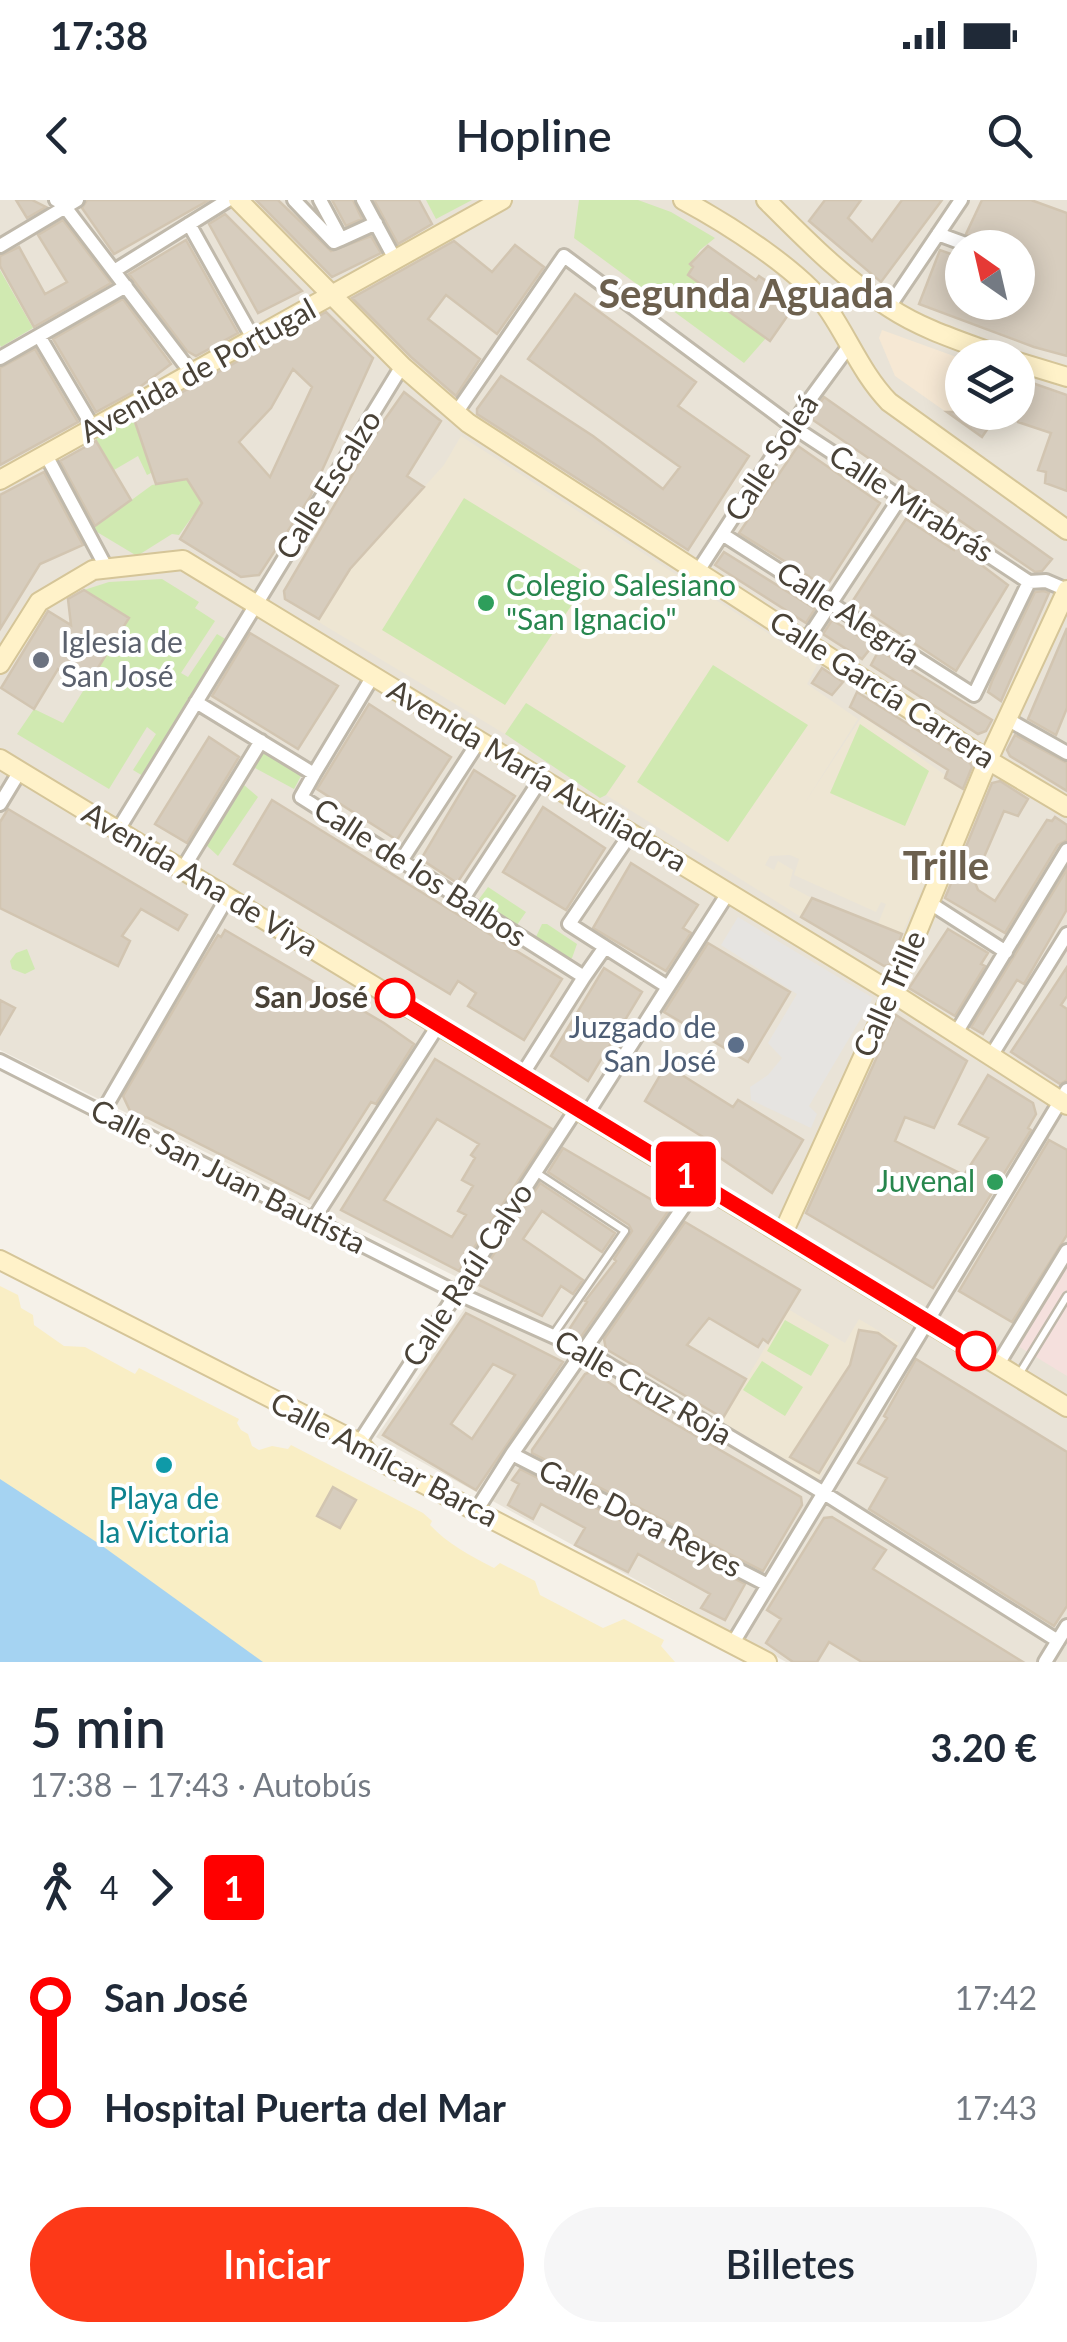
<!DOCTYPE html>
<html lang="es">
<head>
<meta charset="utf-8">
<style>
	:root { --surface:#fff; --page:#f6f6f7; --text:#1f2937; --muted:#747a83; --accent:#fd3918 }
	body { margin:0; font-family:Lato,sans-serif; background:var(--page); color:var(--text); height:100vh; display:flex; flex-direction:column; font-size:38px; white-space:nowrap }
	* { box-sizing:border-box; margin:0 }
	p { font-size:32px; color:var(--muted) }
	.icon { flex:none; width:55px; height:55px; fill:none; stroke:currentColor; stroke-width:2; stroke-linecap:round; stroke-linejoin:round }
	.map { position:relative; height:1462px; overflow:hidden }
	.sheet { display:flex; flex-direction:column; background:var(--surface); flex:1 }
	.sheet>* { flex:none }
	.badge { padding:0 20px; border-radius:8px; font-size:35px; line-height:65px }
	.needle { width:65px; rotate:326deg }
	.controls { position:absolute; left:945px; top:30px; display:grid; gap:20px }
	.controls a { display:grid; place-items:center; width:90px; height:90px; border-radius:50%; background:var(--surface); box-shadow:0 5px 25px #0003; font-size:50px }
	.map>.badge { position:absolute; translate:-50% -50%; box-shadow:0 0 0 5px #fff }
	.legs { display:flex; align-items:center; gap:15px; height:110px; padding:0 30px; font-size:32px }
	.legs p { margin-inline-start:auto }
	.headline { display:flex; align-items:center; justify-content:space-between; height:170px; padding:0 30px }
	h1 { font-size:55px; font-weight:600; line-height:75px }
	.primary-button { display:flex; gap:20px; margin-top:auto; padding:20px 30px }
	.primary-button a { flex:1; height:115px; border-radius:60px; background:var(--accent); color:#fff; font-size:40px; font-weight:600; line-height:115px; text-align:center }
	.primary-button a+a { background:var(--page); color:var(--text) }
	ul { padding:0 30px; list-style:none }
	li { display:flex; align-items:center; gap:35px; height:110px; font-size:38px }
	li i { display:grid; place-items:center; width:15px; height:100%; margin:0 12px; background:currentColor }
	li i::after { content:''; width:25px; height:25px; margin:-12px; border:8px solid; border-radius:50%; background:var(--surface) }
	li p { margin-inline-start:auto }
	li:first-child i { background:linear-gradient(#0000 50%,currentColor 0) }
	li:last-child i { background:linear-gradient(currentColor 50%,#0000 0) }
	.status { display:flex; justify-content:space-between; align-items:center; height:70px; padding:0 50px; background:var(--surface); direction:ltr }
	.status svg { height:28px; fill:currentColor }
	header { display:flex; justify-content:space-between; align-items:center; height:130px; padding:0 30px; background:var(--surface); font-size:45px; font-weight:600 }
	.map>svg:first-child { display:block }
	.residential { fill:#e9e3d7; fill-rule:evenodd }
	.commercial { fill:#f6e8d4 }
	.education { fill:#eee6d3 }
	.medical { fill:#f5e0dd }
	.green { fill:#d0e9b1 }
	.sand { fill:#f9eec5 }
	.parking { fill:#e6e4e1 }
	.water { fill:#a5d3f2 }
	.building { fill:#d7cdbe; stroke:#d2c5b1; stroke-width:2.5; fill-rule:evenodd }
	.lines { fill:none; stroke-linecap:round; stroke-linejoin:round }
	.lane-casing { stroke:#c0b9ab; stroke-width:11 }
	.street-casing { stroke:#c0b9ab; stroke-width:18 }
	.secondary-casing { stroke:#d5c598; stroke-width:22 }
	.lane { stroke:#fff; stroke-width:6 }
	.street { stroke:#fff; stroke-width:12 }
	.secondary { stroke:#fff2c9; stroke-width:18 }
	.line-1-casing { stroke:#fff; stroke-width:22 }
	.line-1 { stroke:#f00; stroke-width:15 }
	.leisure-dot { fill:#2e9e5b; stroke:#fff; stroke-width:4 }
	.worship-dot { fill:#6b7280; stroke:#fff; stroke-width:4 }
	.stop-1-dot { fill:#fff; stroke:#f00; stroke-width:5 }
	.service-dot { fill:#5c6f8a; stroke:#fff; stroke-width:4 }
	.culture-dot { fill:#0f9aa8; stroke:#fff; stroke-width:4 }
	.labels { text-anchor:middle; stroke-width:8; stroke-linejoin:round; paint-order:stroke }
	.street-label { font-size:30px; fill:#494237; stroke:#fff }
	.leisure-label { font-size:30px; fill:#27864d; stroke:#fff; text-anchor:start }
	.worship-label { font-size:30px; fill:#5b616d; stroke:#fff; text-anchor:start }
	.stop-label { font-size:30px; font-weight:bold; fill:#494237; stroke:#fff; text-anchor:end }
	.service-label { font-size:30px; fill:#4e5e75; stroke:#fff; text-anchor:end }
	.culture-label { font-size:30px; fill:#0d838f; stroke:#fff }
	.district-label { font-size:40px; font-weight:bold; fill:#6c604e; stroke:#fff }
</style>
</head>
<body>
<div class="status"><b>17:38</b><svg viewBox="0 0 49 12"><path d="M0 12V9h3v3zM5 12V6h3v6zM10 12V3h3v9zM15 12V0h3v12zM26 1h20v11H26zM47 4h2v5h-2z"/></svg></div>
<header><svg class="icon" aria-label="back" viewBox="0 0 24 24"><path d="M15 5l-7 7 7 7"/></svg>Hopline<svg class="icon" aria-label="search" viewBox="0 0 24 24"><circle cx="10" cy="10" r="6"/><path d="M15 15l6 6"/></svg></header>
<div class="map">
<svg width="1067" height="1462" viewBox="0 0 1067 1462">
	<rect width="100%" height="100%" fill="#f5f1e9"/>
	<!-- residential -->
	<path class="residential" d="M0,0h1067v1462h-281l-410,-225 103,-149 -479,-238zM962,48h56v54h-56zM962,158h56v54h-56z"/>
	<!-- commercial -->
	<path class="commercial" d="M882,130l80,29v47l-6,13 -61,-43 -16,-38z"/>
	<!-- education -->
	<path class="education" d="M461,236l356,229 -10,19 51,35 -54,85 58,-88 104,74 -64,144 -24,-10 8,-20 -5,-2 -5,10 -82,-37 5,-16 -9,-4 -20,1 -5,9 9,5 4,-9 15,9 -4,16 23,12 -11,19 -195,-122 20,-29 -100,-63 -21,31 -188,-113 33,-52 94,-104z
		M788,1109l57,34 14,-24 40,24 -81,137 -97,-58z"/>
	<!-- medical -->
	<path class="medical" d="M1067,1062v114l-49,-30z"/>
	<!-- green -->
	<path class="green" d="M426,0h46l-36,19z
		M579,0h59l33,12 44,26 -15,12 -10,15 19,25 -3,5 60,43 -22,25 -170,-125z
		M0,70l33,58 -32,19 -1,-2z
		M132,217l21,55 -6,3 -9,-19 -24,14 -19,-32z
		M187,279l15,24 -23,32 -7,-1 -35,22 -45,-27 60,-44z
		M464,298l127,78 -86,129 -123,-75z
		M162,379l37,23 -4,6 20,13 -34,52 7,4 29,-43 10,6 -84,136 -10,-6 23,-36 -9,-7 -38,62 -92,-55 17,-25 29,14 66,-105 -45,-28 25,-8z
		M713,465l95,60 -80,117 -91,-60z
		M526,503l100,63 -20,29 -6,3 -95,-64z
		M860,524l69,47 -24,55 -75,-33z
		M266,553l35,23 -7,13 -39,-21 7,-14z
		M244,585l14,12 -40,59 -13,-12 35,-57z
		M488,687l38,25 -9,13 -38,-26z
		M542,724h5l30,20 -5,14 -4,1 -33,-20z
		M27,749l8,20 -10,5 -13,-5 -2,-8 6,-8z
		M785,1120l44,25 -18,31 -44,-25z
		M762,1161l41,26 -18,29 -42,-26z"/>
	<!-- sand -->
	<path class="sand" d="M0,1086l18,9 3,13 12,7 1,10 30,21 21,1 50,27 4,-6 100,51 -2,4 4,7 7,4 4,12 7,4 13,-4 16,3 3,-4 132,68 9,8 -2,4c18,19 39,30 64,43l6,-5 35,18 5,14 63,33 21,-9 40,21 -3,6 14,16h-604l-71,-52z"/>
	<!-- parking -->
	<path class="parking" d="M738,717l135,81 -64,108 8,8 -6,14 -60,-28 -1,-13 18,-12 14,-17 -14,-15 29,-49 -76,-49z"/>
	<!-- water -->
	<path class="water" d="M0,1279l101,66 162,117h-263z"/>
	<!-- building -->
	<path class="building" d="M16,0h16l14,7 -19,11z
		M87,0h122l-95,54 -32,-46z
		M256,0h22l53,51 40,-15 10,17 -49,24z
		M332,0h21l9,19 -16,7z
		M374,0h45l13,24 -34,20z
		M825,0h36l-13,18 24,23 30,-41h40l-61,82 -72,-61z
		M982,0h49l36,13v143l-33,-9 -115,-43 21,-54 22,8v44h56v-54h-26l-26,-14z
		M225,14l77,77 -44,22 -49,-89z
		M63,20l48,63 -77,44 -34,-61v-10l19,-9 26,47 22,-12 -29,-47z
		M186,40l52,93 -42,23 -9,-5 -58,-77z
		M454,41l38,31 23,-27 29,22 -47,67 -51,-39 -18,24 52,40 -24,37 -45,-39 -59,-59z
		M708,46l48,34 3,-4 38,26 -27,39 -64,-46 3,-5 -21,-15 5,-8 -3,-3z
		M575,94l121,88 -18,24 71,50 -61,94 -211,-136v-5l24,-33 92,60 70,53 17,-22 -152,-108z
		M123,99l48,65 -38,28 -37,20 -43,-73z
		M326,112l47,46 -63,139 -51,78 -18,2 -61,-38 22,-36 -15,-24 -31,5 -22,-65zM293,169l19,18 -42,90 -31,-35 32,-34z
		M35,149l43,73 -78,43v-97z
		M1018,178l49,17v96l-22,-8 1,-11 -8,-2 13,-37 -33,-11z
		M404,192l37,29 -34,55 17,11 -74,82 -31,50 -34,-20 -1,-8 101,-172z
		M824,197l102,72 126,90 -10,12 -7,1 -225,-154z
		M947,212h52l-17,25z
		M96,241l35,59 -36,26 -35,-65z
		M798,246l82,57 -54,84 -87,-54z
		M44,272l39,73 -43,19 -40,65v-134z
		M906,319l48,31 2,-4 52,39 -52,86 -104,-69z
		M724,352l91,57 -9,14 -91,-58z
		M84,390l45,28 -43,69 -28,-18 -24,40 -33,-21 47,-77 23,14 -3,-26z
		M1044,391l5,2 -48,108 -13,-9 4,-11 43,-89z
		M832,420l41,25 -11,14 -39,-25z
		M1067,428v80l-11,27 -28,-16z
		M250,433l88,53 -40,63 -86,-53z
		M879,450l113,70 -6,11 -8,3 -107,-69z
		M822,468l21,14 -11,13 -20,-12z
		M857,492l113,71 2,4 -9,22 -18,-11 3,-8 -98,-63z
		M369,504l82,53 -54,83 -80,-51z
		M1015,535l52,28v28l-57,-35 -3,-6z
		M209,537l30,20 -52,86 -32,-19z
		M474,570l41,26 -58,87 -36,-24z
		M1000,581l28,18 -10,17 -14,-5 -30,69 4,10 17,11 52,-81 5,1 3,-4 12,8v15l-9,5 -53,88 -60,-35 47,-115z
		M272,600l290,179 -38,61 -56,-34 8,-13 -18,-12 -8,13 -216,-130z
		M543,607l62,41 -39,62 -63,-38z
		M8,609l179,106 -9,15 -37,-21 -19,27 8,5 -12,25 -118,-58v-86z
		M631,663l67,42 -15,23 8,5 -25,38 -73,-43z
		M1067,669l-1,42 -42,73 -7,-4 -34,54 -12,-7z
		M812,698l90,36 -12,31 -6,1 -83,-49z
		M948,729l40,24 -7,11 4,2 -30,50 -46,-28z
		M225,730l159,93 30,21 -38,60 -5,-2 -62,97 -161,-81 -17,-5 -8,-17 78,-133 17,-28 3,2z
		M708,743l82,49 -42,70 -84,-50z
		M1067,767v29l-6,9 6,4v71l-7,4 -49,-32z
		M604,768l38,24 -54,89 -37,-25z
		M0,800l15,8 -15,26z
		M896,815l71,46 -33,67 -29,-11 -10,24 69,34 24,-37 -29,-14 29,-49 45,28 3,11 -8,14 3,2 -98,158 -127,-75z
		M435,859l117,70 -93,142 -118,-61zM437,919l42,25 -8,11 4,3 -13,22 11,6 -15,25 8,4 -14,22 -68,-37z
		M666,865l67,42 5,-7 65,40 -31,53 -65,-44 4,-7 -66,-41z
		M1049,940l18,10v85l-55,87 -53,-31z
		M563,948l106,62 -88,127 -13,-6 19,-29 -2,-1 31,-40 -2,-2 18,-28 -3,-6 -81,-53z
		M540,983l75,50 -13,19 -60,-41 -19,28 60,41 -10,14 -12,-8 -19,30 -67,-33z
		M685,1022l115,68 -32,53 -5,-4 -5,8 -49,-29 -22,27 59,34 -23,39 -117,-69 -2,-10z
		M466,1113l97,49 -87,128 -93,-55zM493,1164l22,11 -43,64 -21,-15z
		M859,1130l19,3 18,13 -77,127 -29,-16 60,-92z
		M916,1159l151,93v154l-13,20 -185,-117 18,-31 -29,-15 29,-45 -3,-2z
		M592,1171l47,32 162,94 1,8 -39,66 -231,-118v-3l53,-76z
		M520,1269l225,115 -20,36 -24,-12 9,-14 -72,-40 -10,18 -53,-27 10,-17 -44,-24 -8,15 -25,-14 11,-21 -7,-4z
		M333,1287l23,13 -16,28 -23,-12z
		M832,1317l54,33 -13,19 150,93h-161l-33,-20 -12,20h-24l-27,-19 15,-24 -14,-9 57,-92z"/>
	<g class="lines">
		<defs>
			<path id="lane" d="M537,973l88,58 -72,104
				M1018,1176l49,-80"/>
			<path id="street" d="M56,0l6,3 131,172
				M294,0l40,42 7,-3
				M320,0l21,39 35,-16
				M363,0l33,61
				M189,24l65,116
				M938,34l38,14
				M0,46l77,-46
				M114,71l114,-71
				M889,107l72,-107
				M39,136l55,93
				M0,158l126,-72
				M456,213l108,-157 228,170 237,156
				M46,255l61,114
				M722,334l252,161 55,-113
				M698,371l110,-169 41,-56
				M1029,382l17,-1 21,9
				M806,441l94,-143
				M196,502l118,72 -13,23 283,180 21,-30 63,40
				M1007,519l60,34
				M314,574l59,-98
				M0,604l20,-33
				M118,630l284,-464
				M401,661l78,-120
				M182,670l79,-129
				M462,700l79,-121
				M930,703l76,49
				M605,747l-36,-23 62,-91
				M956,833l111,-183
				M991,856l76,-122
				M0,861l457,232 127,57 235,140 239,151
				M522,875l62,-98
				M102,913l125,-215
				M587,914l141,-221
				M313,1020l126,-196
				M998,1164l69,-113
				M359,1243l218,-335
				M512,1254l256,131
				M476,1311l36,-57 188,-271
				M733,1443l334,-553
				M1045,1462l22,-36"/>
			<path id="secondary" d="M238,0l164,166 66,57 520,337 79,47
				M683,0c43,23 121,72 147,112 20,30 33,63 59,90l178,128
				M766,0c38,38 78,79 124,108 35,23 77,35 116,50
				M1018,162l49,15
				M0,280l502,-280
				M0,464l39,-62 54,-32 90,-10 716,437 168,108
				M0,559l1067,648
				M783,1033l109,-240 96,-233 79,-170
				M0,1060l359,183 13,14 395,205"/>
		</defs>
		<!-- lane casing -->
		<use href="#lane" class="lane-casing"/>
		<!-- street casing -->
		<use href="#street" class="street-casing"/>
		<!-- secondary casing -->
		<use href="#secondary" class="secondary-casing"/>
		<!-- lane -->
		<use href="#lane" class="lane"/>
		<!-- street -->
		<use href="#street" class="street"/>
		<!-- secondary -->
		<use href="#secondary" class="secondary"/>
	</g>
	<g class="lines">
		<defs>
			<path id="line-1" d="M395,798l581,353"/>
		</defs>
		<!-- line-1 casing -->
		<use href="#line-1" class="line-1-casing"/>
		<!-- line-1 -->
		<use href="#line-1" class="line-1"/>
	</g>
	<!-- markers -->
	<g class="leisure-dot">
		<circle cx="486" cy="403" r="10"/>
		<circle cx="995" cy="982" r="10"/>
	</g>
	<circle class="worship-dot" cx="41" cy="460" r="10"/>
	<g class="stop-1-dot">
		<circle cx="395" cy="798" r="18"/>
		<circle cx="976" cy="1151" r="18"/>
	</g>
	<circle class="service-dot" cx="736" cy="845" r="10"/>
	<circle class="culture-dot" cx="164" cy="1265" r="10"/>
	<g class="labels">
		<!-- street labels -->
		<g class="street-label">
			<text transform="translate(198 171) rotate(-29)" y="10">Avenida de Portugal</text>
			<text transform="translate(772 258) rotate(-57)" y="10">Calle Soleá</text>
			<text transform="translate(329 285) rotate(-58)" y="10">Calle Escalzo</text>
			<text transform="translate(911 304) rotate(33)" y="10">Calle Mirabrás</text>
			<text transform="translate(848 414) rotate(33)" y="10">Calle Alegría</text>
			<text transform="translate(882 490) rotate(33)" y="10">Calle García Carrera</text>
			<text transform="translate(537 576) rotate(31)" y="10">Avenida María Auxiliadora</text>
			<text transform="translate(420 673) rotate(33)" y="10">Calle de los Balbos</text>
			<text transform="translate(200 680) rotate(31)" y="10">Avenida Ana de Viya</text>
			<text transform="translate(890 794) rotate(-66)" y="10">Calle Trille</text>
			<text transform="translate(228 977) rotate(27)" y="10">Calle San Juan Bautista</text>
			<text transform="translate(468 1075) rotate(-57)" y="10">Calle Raúl Calvo</text>
			<text transform="translate(643 1188) rotate(30)" y="10">Calle Cruz Roja</text>
			<text transform="translate(384 1260) rotate(28)" y="10">Calle Amílcar Barca</text>
			<text transform="translate(640 1319) rotate(27)" y="10">Calle Dora Reyes</text>
		</g>
		<!-- leisure labels -->
		<g class="leisure-label">
			<text x="506" y="396">Colegio Salesiano<tspan x="506" dy="34">"San Ignacio"</tspan></text>
			<text x="975" y="992" text-anchor="end">Juvenal</text>
		</g>
		<!-- worship labels -->
		<g class="worship-label">
			<text x="61" y="453">Iglesia de<tspan x="61" dy="34">San José</tspan></text>
		</g>
		<!-- stop labels -->
		<g class="stop-label">
			<text x="368" y="808">San José</text>
		</g>
		<!-- service labels -->
		<g class="service-label">
			<text x="716" y="838">Juzgado de<tspan x="716" dy="34">San José</tspan></text>
		</g>
		<!-- culture labels -->
		<g class="culture-label">
			<text x="164" y="1309">Playa de<tspan x="164" dy="34">la Victoria</tspan></text>
		</g>
		<!-- district labels -->
		<g class="district-label">
			<text x="746" y="108">Segunda Aguada</text>
			<text x="946" y="680">Trille</text>
		</g>
	</g>
</svg>
<div class="controls">
<a><svg class="needle" viewBox="-14 -14 28 28"><path d="M0-13l5 13h-10z" fill="#e53935"/><path d="M0 13l5-13h-10z" fill="#747a83"/></svg></a>
<a><svg class="icon" aria-label="layers" viewBox="0 0 24 24"><path d="M12 4l9 5-9 5-9-5zM3 14l9 5 9-5"/></svg></a>
</div>
<b class="badge" style="left:686px;top:974px;background:#f00;color:#fff">1</b>
</div>
<section class="sheet">
<div class="headline"><div><h1>5 min</h1><p>17:38 – 17:43 · Autobús</p></div><b>3.20 €</b></div>
<div class="legs"><svg class="icon" aria-label="walk" viewBox="0 0 24 24"><circle cx="13" cy="4" r="2"/><path d="M13 8l-2 6 4 7M11 14l-3 7M7 12l3-4h3l4 4"/></svg>4<svg class="icon" aria-label="forward" viewBox="0 0 24 24"><path d="M9 5l7 7-7 7"/></svg><b class="badge" style="background:#f00;color:#fff">1</b></div>
<ul>
<li><i style="color:#f00"></i><b>San José</b><p>17:42</p></li>
<li><i style="color:#f00"></i><b>Hospital Puerta del Mar</b><p>17:43</p></li>
</ul>
<div class="primary-button"><a>Iniciar</a><a>Billetes</a></div>
</section>
</body>
</html>
